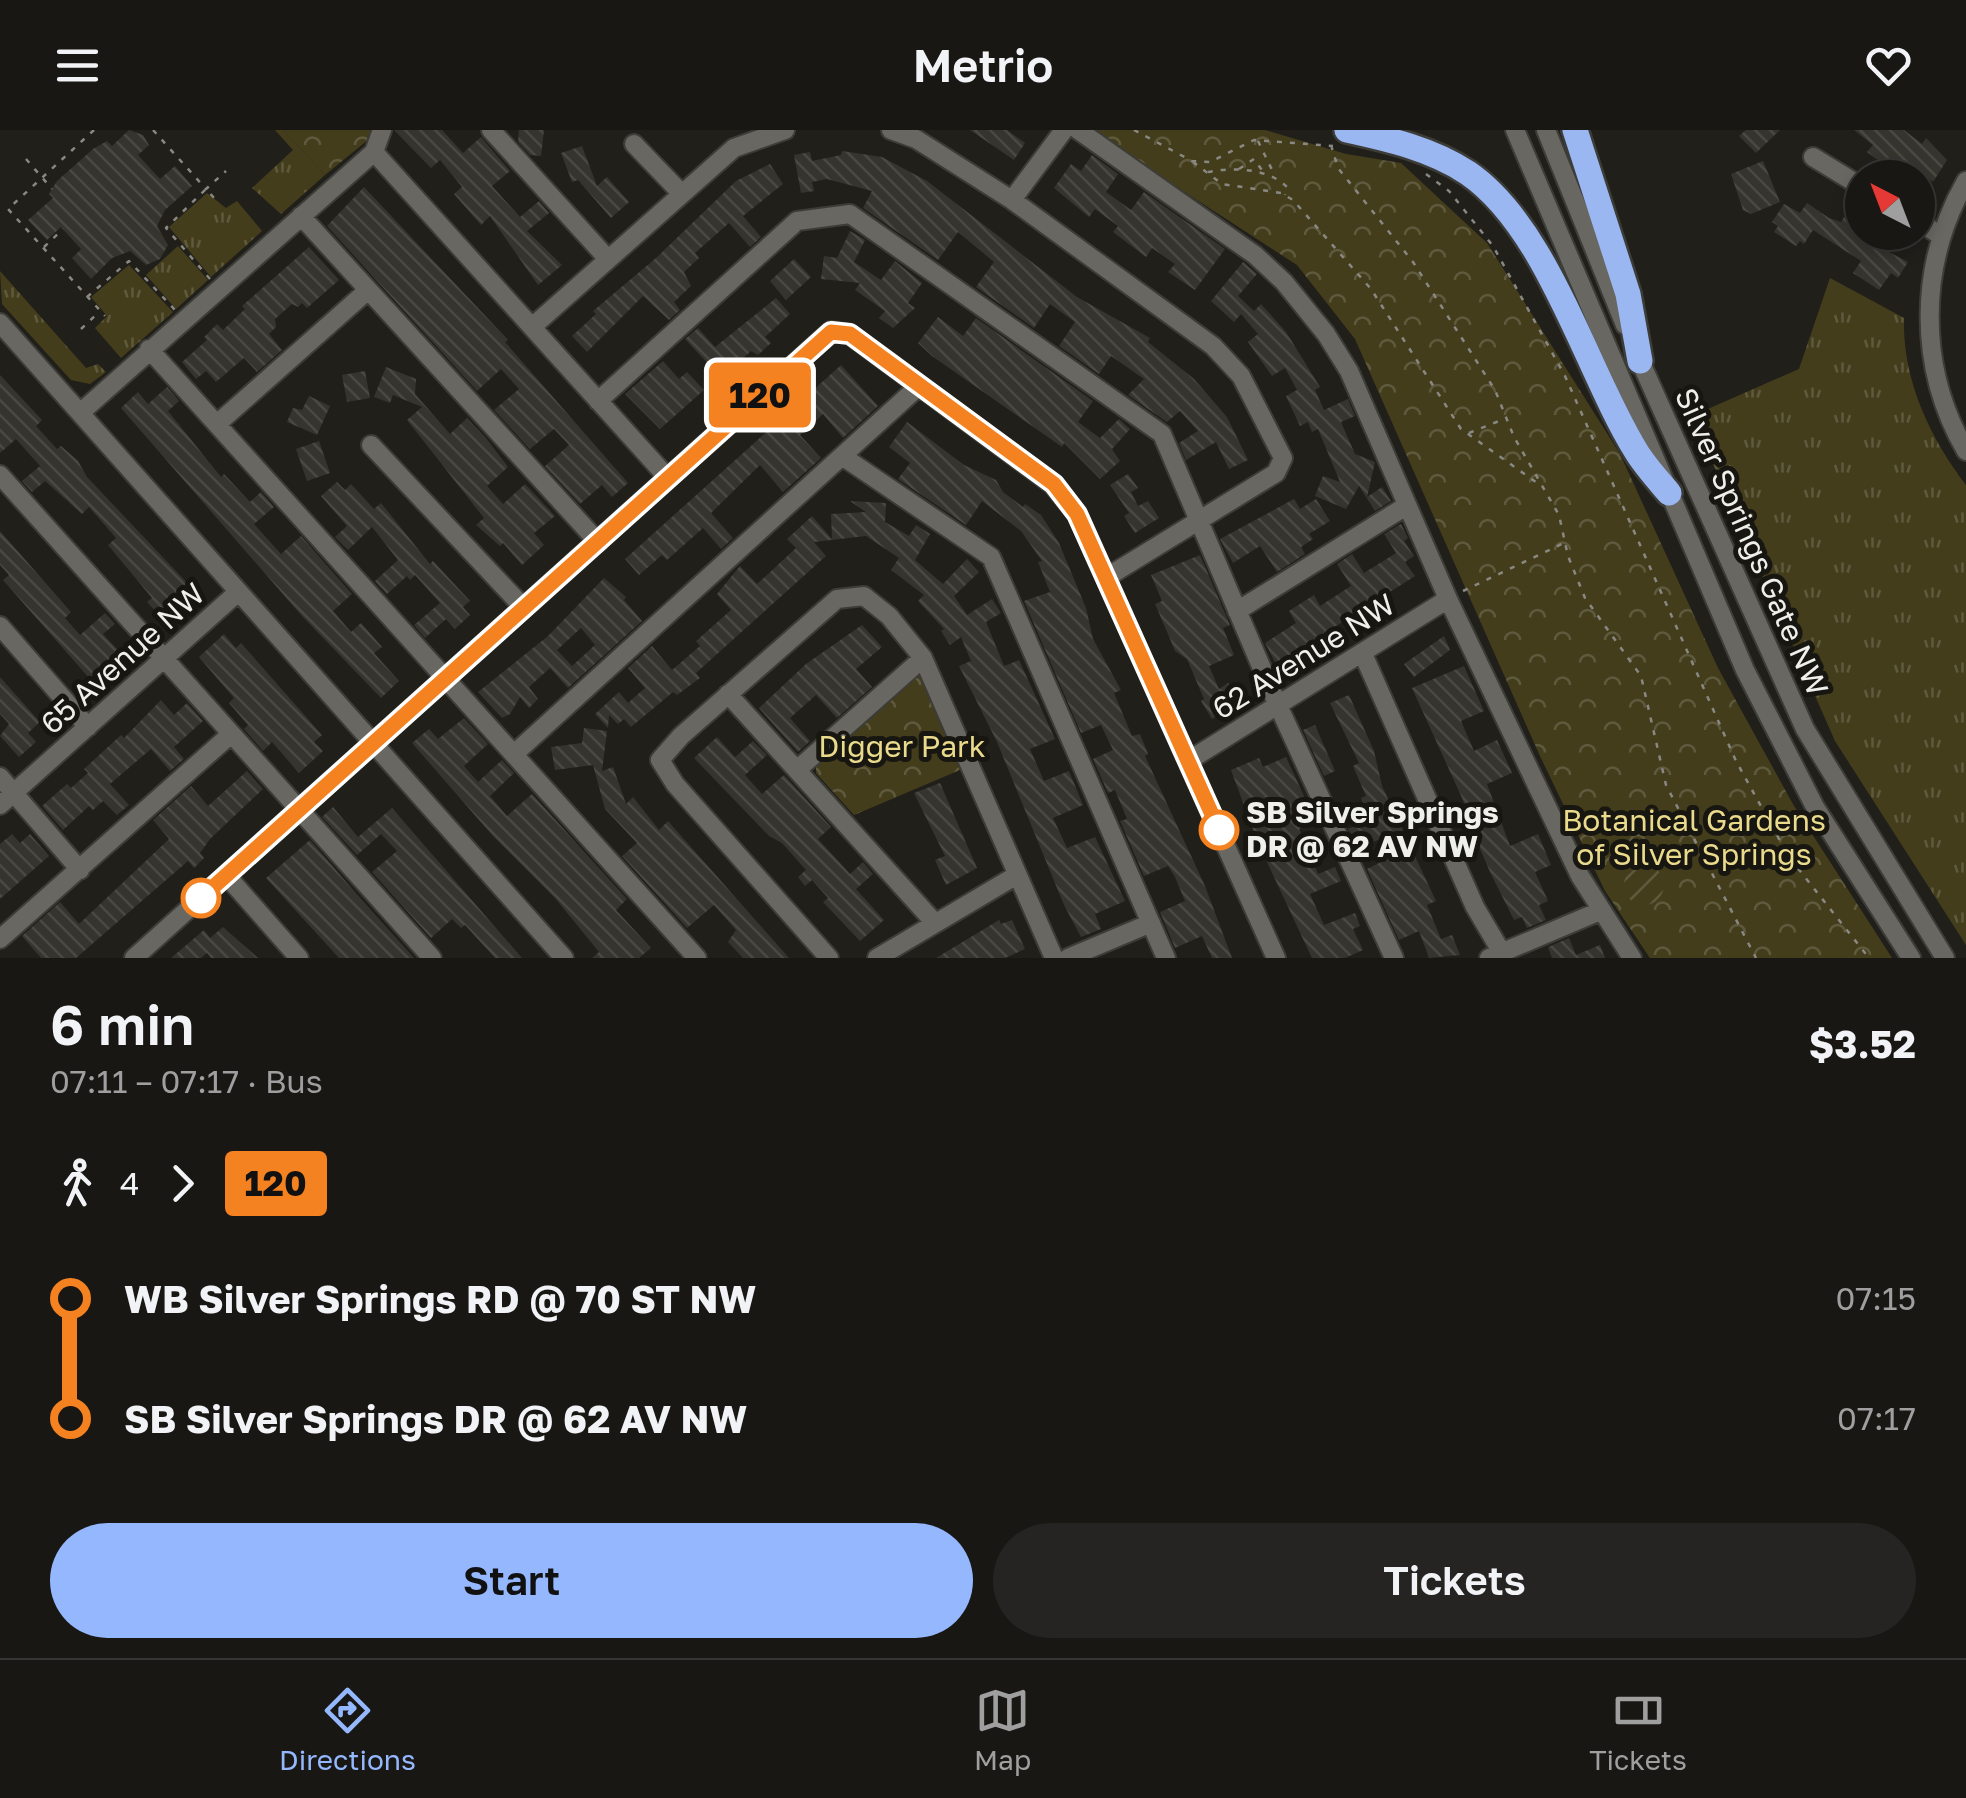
<!DOCTYPE html>
<html lang="en">
<head>
<meta charset="utf-8">
<style>
	:root { --surface:#191714; --page:#262422; --text:#f1f3f6; --muted:#9f9fa0; --line:#373634; --accent:#94b7fd }
	body { margin:0; font-family:"Golos Text",sans-serif; background:var(--page); color:var(--text); height:100vh; display:flex; flex-direction:column; font-size:38px; white-space:nowrap }
	* { box-sizing:border-box; margin:0 }
	p { font-size:32px; color:var(--muted) }
	.icon { flex:none; width:55px; height:55px; fill:none; stroke:currentColor; stroke-width:2; stroke-linecap:round; stroke-linejoin:round }
	.map { position:relative; height:828px; overflow:hidden }
	.side { display:flex; flex-direction:column; background:var(--surface); flex:1 }
	.side>* { flex:none }
	.badge { padding:0 20px; border-radius:8px; font-size:35px; line-height:65px }
	.needle { width:65px; rotate:318deg }
	.buttons { position:absolute; left:1845px; top:30px; display:grid; gap:20px }
	.buttons a { display:grid; place-items:center; width:90px; height:90px; border-radius:50%; background:var(--surface); box-shadow:0 5px 15px #0003,0 0 0 2px var(--line); font-size:50px }
	.map>.badge { position:absolute; translate:-50% -50%; box-shadow:0 0 0 5px #fff }
	.legs { display:flex; align-items:center; gap:15px; height:110px; padding:0 50px; font-size:32px }
	.legs p { margin-inline-start:auto }
	.headline { display:flex; align-items:center; justify-content:space-between; height:170px; padding:0 50px }
	h1 { font-size:55px; font-weight:600; line-height:75px }
	.cta { display:flex; gap:20px; margin-top:auto; padding:20px 50px }
	.cta a { flex:1; height:115px; border-radius:60px; background:var(--accent); color:#111; font-size:40px; font-weight:600; line-height:115px; text-align:center }
	.cta a+a { background:var(--page); color:var(--text) }
	ul { padding:0 50px; list-style:none }
	li { display:flex; align-items:center; gap:35px; height:120px; font-size:38px }
	li i { display:grid; place-items:center; width:15px; height:100%; margin:0 12px; background:currentColor }
	li i::after { content:''; width:25px; height:25px; margin:-12px; border:8px solid; border-radius:50%; background:var(--surface) }
	li p { margin-inline-start:auto }
	li:first-child i { background:linear-gradient(#0000 50%,currentColor 0) }
	li:last-child i { background:linear-gradient(currentColor 50%,#0000 0) }
	header { display:flex; justify-content:space-between; align-items:center; height:130px; padding:0 50px; background:var(--surface); font-size:45px; font-weight:600 }
	.tab-bar { display:flex; justify-content:space-around; align-items:center; height:140px; border-top:2px solid var(--line); background:var(--surface); font-size:28px; color:var(--muted) }
	.tab-bar a { display:grid; justify-items:center; gap:5px }
	.tab-bar .active { color:var(--accent) }
	.map>svg:first-child { display:block }
	.grass { fill:url(#grass-tufts) }
	.park { fill:url(#park-crowns) }
	.garden { fill:url(#garden-furrows) }
	.building { fill:url(#building-back-hatch); fill-rule:evenodd }
	.lines { fill:none; stroke-linecap:round; stroke-linejoin:round }
	.minor-casing { stroke:#3c3c38; stroke-width:22 }
	.highway-casing { stroke:#3c3c38; stroke-width:30 }
	.path { stroke:#898883; stroke-width:2.5; stroke-dasharray:5 8; stroke-linecap:butt }
	.minor { stroke:#696761; stroke-width:18 }
	.highway { stroke:#9ab7f2; stroke-width:25 }
	.line-1-casing { stroke:#fff; stroke-width:22 }
	.line-1 { stroke:#f58220; stroke-width:15 }
	.stop-1-dot { fill:#fff; stroke:#f58220; stroke-width:5 }
	.labels { text-anchor:middle; stroke-width:10; stroke-linejoin:round; paint-order:stroke }
	.street-label { font-size:30px; fill:#efefeb; stroke:#171611 }
	.park-label { font-size:30px; fill:#eada8b; stroke:#171611 }
	.stop-label { font-size:30px; font-weight:bold; fill:#efefeb; stroke:#171611; text-anchor:start }
</style>
</head>
<body>
<header><svg class="icon" aria-label="menu" viewBox="0 0 24 24"><path d="M4 6h16M4 12h16M4 18h16"/></svg>Metrio<svg class="icon" aria-label="heart" viewBox="0 0 24 24"><path d="M12 20l-8-8c-3-5 5-10 8-4 3-6 11-1 8 4z"/></svg></header>
<div class="map">
<svg width="1966" height="828" viewBox="0 0 1966 828">
	<defs>
		<pattern id="grass-tufts" width="24" height="20" patternUnits="userSpaceOnUse" patternTransform="scale(2.5)"><rect width="24" height="20" fill="#443d1c"/><path d="M3 7l-1-3M5 7V3M7 7l1-3M15 17l-1-3M17 17v-4M19 17l1-3" fill="none" stroke="#5f593d"/></pattern>
		<pattern id="park-crowns" width="20" height="18" patternUnits="userSpaceOnUse" patternTransform="scale(2.5)"><rect width="20" height="18" fill="#443d1c"/><path d="M2 6a3 3 0 1 1 6 0M12 15a3 3 0 1 1 6 0" fill="none" stroke="#5f593d"/></pattern>
		<pattern id="garden-furrows" width="10" height="10" patternUnits="userSpaceOnUse" patternTransform="scale(2.5)"><rect width="10" height="10" fill="#443d1c"/><path d="M-1 1l2-2M0 10L10 0M9 11l2-2" fill="none" stroke="#5f593d"/></pattern>
		<pattern id="building-back-hatch" width="6" height="6" patternUnits="userSpaceOnUse" patternTransform="scale(2.5)"><rect width="6" height="6" fill="#36342e"/><path d="M-1 5l2 2M0 0l6 6M5-1l2 2" fill="none" stroke="#4a4842"/></pattern>
	</defs>
	<rect width="100%" height="100%" fill="#211f1a"/>
	<!-- grass -->
	<path class="grass" d="M275,0h8l42,45 -44,39 -29,-26 41,-38z
		M207,63l19,15 11,-7 25,30 -51,46 -42,-50z
		M178,116l30,34 -32,29 -30,-34z
		M129,135l44,47 -52,46 -26,-30 12,-12 -16,-19z
		M0,141l86,97 12,-4 8,8 -16,12 -19,-4 -69,-76z
		M1830,148l74,40c-2,61 26,120 62,167v460l-131,-204 -143,-325 107,-47z"/>
	<!-- park -->
	<path class="park" d="M283,0h90l-4,9 -44,36z
		M1089,0h176l81,24 55,9 86,80 133,211 98,214 76,138 98,152h-242l-45,-67 -65,-135 -185,-417 -58,-74z
		M918,542l42,98 -106,45 -38,-42v-7z"/>
	<!-- garden -->
	<path class="garden" d="M1624 755a20 20 0 1 1 40 0a20 20 0 1 1-40 0Z"/>
	<!-- building -->
	<path class="building" d="M129,0l14,5 6,10 -11,10 22,24 15,-13 17,20 -27,24 -8,16 11,19 -8,14 -14,6 -16,-14 -18,7 -21,21 -19,-21 9,-9 -20,-22 -14,13 -19,-20 25,-22 -4,-4 8,-13 36,-32 14,-8 5,5z
		M394,0h48l21,23 18,-16 29,34 -18,15 28,31 19,-16 10,12 -22,18 35,34 -24,20 -48,-69 -9,9 -27,-31 8,-7 -22,-27 -9,8z
		M519,0h25l-3,26 -11,-1 -12,-13z
		M970,0h37l18,13 -11,17z
		M1746,0h34l-24,23 -17,-17z
		M1854,0h50l18,14 4,-6 21,22 -14,22 -14,-10 -4,6h-13l-35,-26 6,-7z
		M582,16l15,40 10,-9 22,25 -18,16 -33,-38 -6,2 -11,-29z
		M842,21l40,6 45,24 150,116 73,41 -2,4 46,37 33,38 21,43 -19,9 -13,-27 -30,18 -7,-17 19,-12 -18,-20 -13,11 -39,-27 16,-16 -33,-23 -12,18 -40,-28 16,-24 -25,-18 -16,24 -58,-41 18,-25 -36,-30 -20,28 -75,-52 9,-17 -45,-12 -15,3 2,9 -13,2 -7,-38 16,-3 2,9 29,-6z
		M1092,25l26,19 -12,18 25,18 13,-18 81,57 -30,41 -27,-18 7,-8 -23,-16 -6,9 -33,-25 5,-6 -23,-17 -6,8 -35,-29 17,-24 10,7z
		M1763,31l17,41 -29,12 -8,-4 -12,-36z
		M770,34l13,20 -40,32 18,21 -11,10 -21,-24 -34,30 4,5 -15,14 7,14 -17,16 6,8 -11,10 -26,-24 -56,56 -15,-16 24,-22 -3,-3 63,-53 80,-77z
		M364,57l144,153 -3,2 123,141 -16,14 -10,-12 -22,19 -35,-38 24,-21 -15,-16 -24,20 -36,-39 25,-21 -18,-20 -24,22 -150,-165z
		M1807,73l22,15 12,4 3,-5 25,15 -5,7 44,23 -10,16 -7,-5 -12,17 -26,-17 8,-12 -48,-31 -9,14 -4,-3 -4,5 -22,-14 4,-6 -6,-4 12,-18 16,9z
		M850,101l15,9 -11,22 27,18 14,-19 27,22 -14,20 7,5 -22,20 -14,-10 6,-7 -30,-21 5,-7 -39,-4 3,-23 13,2z
		M309,117l30,33 -32,28 -5,-5 -4,4 -6,-3 -17,15 1,8 -7,7 13,16 -25,22 -13,-14 -28,24 -10,-11 -10,8 -14,-17 25,-22 -3,-3 13,-13 6,6 22,-21 -3,-3z
		M794,129l17,18 -25,23 -16,-19z
		M1243,132l14,12 -19,22 16,15 7,-7 25,28 34,55 -5,3 9,20 24,-11 7,17 -14,6 14,32 20,8 -8,35 15,-10 9,14 -16,10 -16,-25 -13,23 -31,-13 8,-20 17,6 -22,-53 -6,3 -4,-10 -8,4 -14,-30 11,-6 -12,-22 -13,8 -24,-34 10,-8 -17,-20 -7,8 -23,-21z
		M776,168l14,16 -25,23 6,6 -13,12 -7,-4 -37,33 -8,-9 7,-6 -28,-30 13,-11 17,19z
		M938,187l25,19 13,-18 117,83 -15,21 22,16 19,-19 11,10 -18,20 8,12 -20,18 -36,-36 -2,4 -130,-91 -14,-13z
		M663,231l16,18 8,-7 17,18 -44,39 -35,-35z
		M841,235l37,41 -35,32 -20,-24 -23,21 21,23 -38,34 -23,-27 -49,48 22,25 -12,11 -18,-21 -36,32 -5,-5 -23,20 -14,-16z
		M386,237l30,12 -1,15 35,40 17,-16 19,20 22,29 -21,19 16,18 22,-20 30,32 -21,17 10,12 -22,20 -19,-22 -3,3 -24,-21 8,-7 -77,-98 15,-13 -29,-12 -3,8 -16,-6z
		M365,241l5,27 -23,4 -5,-27z
		M0,245l42,45 -6,6 21,23 4,-3 17,15 9,16 104,110 -7,7 8,9 -24,22 -21,-23 5,-4 -44,-53 8,-7 -27,-31 -7,7 -37,-33 -13,11 -10,-11 18,-15 -24,-27 -16,14z
		M167,257l12,14 -11,10 53,66 3,-3 26,28 11,-10 13,15 -20,17 27,30 20,-18 51,58 -19,17 18,21 10,-9 21,24 -8,6 25,28 -18,17 -79,-82 -181,-208 17,-16 10,12z
		M309,266l21,10 -13,29 -30,-13 6,-14 9,2z
		M907,292l57,43 32,15 7,12 20,15 2,-3 16,11 18,28 27,65 7,31 28,51 -7,3 18,43 8,-2 8,20 -3,2 60,130 27,72h-20l-10,-22 -27,12 -15,-36 25,-11 -10,-24 -7,-11 -24,10 -24,-55 7,-2 -12,-29 -7,3 -15,-34 20,-9 -12,-25 -20,8 -57,-132 26,-9 -12,-30 4,-1 -21,-30 -39,-30 -16,24 -68,-46 12,-16 -21,-16z
		M319,311l11,32 -23,8 -11,-32z
		M1128,344l10,14 -7,4 7,14 10,-5 11,17 -24,15 -11,-17 5,-3 -19,-28z
		M337,352l8,8 6,-6 23,25 7,-6 49,61 3,-3 37,40 -7,6 7,8 -15,14 -9,-10 -21,19 -11,-13 26,-22 -25,-28 -5,5 -3,-4 -20,18 -12,-13 23,-21 -26,-33 -24,23 -13,-13 12,-11 -26,-30z
		M1294,369l6,10 16,-10 14,22 -21,13 4,5 -12,8 4,7 -28,18 -17,-26 -27,17 -13,-24z
		M850,371l36,2 -1,19 24,14 7,-11 14,9 -15,26 28,24 24,-25 12,13 -25,24 13,19 25,-16 9,14 -15,9 18,44 15,-6 36,79 -25,10 14,32 25,-10 14,34 -30,13 14,30 28,-11 30,64 -30,13 6,15 -20,8 -17,-32 -67,-163 -38,-76 12,-5 -10,-24 -11,8 -9,-14 3,-2 -26,-28 6,-6 -33,-25 8,-12 -33,-22 -52,6 12,14 -130,117 4,5 -23,17 -4,-3 -42,35 -7,-8 -6,5 -9,-9 -1,13 -13,-14 24,-22 9,11 17,-15 -17,-20 24,-22 20,24 28,-24 -4,-5 35,-31 -14,-16 23,-28 17,18 39,-36 -9,-9 25,-23 20,23 -1,-25 35,-2z
		M1401,394l7,14 -4,3 10,15 -9,6 10,14 -139,88 -11,-21 31,-20 -7,-12 25,-16 6,11 31,-20 -14,-22 15,-10 12,19 32,-20 -12,-19z
		M0,401l71,81 -6,6 15,17 25,-22 10,11 -12,10 24,26 -16,15 -7,-8 -14,12 -87,-99 6,-5 -9,-10z
		M1200,425l30,70 -7,3 11,27 -25,11 10,23 9,-6 12,19 -28,17 -11,-18 3,-2 -17,-40 -12,-8 -7,-17 -13,-30 7,-3 -11,-26z
		M604,448l22,19 -2,3 18,21 -74,67 -18,-20 -21,19 9,12 -9,9 -9,-11 -10,17 -8,4 -24,-26 70,-56zM581,498l14,17 -23,21 -15,-16z
		M862,495l20,22 -26,22 16,18 -35,31 -21,-23 -26,23 20,23 -12,11 -39,-44 47,-44z
		M224,504l12,14 5,-5 81,92 -8,7 9,9 -24,22 -27,-31 -9,9 -19,-22 4,-4 -19,-22 5,-5 -35,-41z
		M1444,506l6,14 -36,27 -10,-13z
		M1464,536l20,45 -23,10 13,30 23,-11 15,33 -25,11 23,62 28,-12 13,31 -16,7 13,29 -9,4 7,15 -19,8 -5,-11 -8,3 -24,-48 -12,-28 4,-2 -70,-154z
		M0,547l40,45 -12,11 8,9 -17,15 -19,-21 9,-12 -9,-10z
		M1349,565l25,56 8,35 54,115 -9,4 14,34 11,-4 8,20 -31,3 -10,-27 -20,9 -32,-71 20,-10 -9,-19 -21,8 -9,-19 22,-9 -9,-22 5,-2 -13,-30 6,-3 -29,-60z
		M161,570l13,15 13,-12 16,18 -29,26 10,12 -14,12 -19,-22 -41,35 19,21 -12,10 -14,-14 -10,9 -4,-4 -26,24 -21,-24 25,-22 4,4 17,-15 -4,-4 37,-34 3,3z
		M464,588l24,26 -24,22 14,16 24,-22 12,13 -24,23 17,20 25,-22 95,105 -11,11 35,38 -12,10h-47l7,-6 -44,-54 -62,-62 -81,-93 17,-14 9,10z
		M1315,595l20,46 -11,5 -21,-46z
		M584,598l23,3 -5,40 11,-4 13,37 7,-7 26,33 9,-9 121,137h-46l-15,-16 8,-12 -22,-25 -27,23 -65,-72 15,-13 -32,-34 -12,-44 -38,5 -4,-23 31,-4z
		M717,607l18,20 18,-16 14,14 -22,20 17,19 22,-19 47,52 -13,12 23,25 9,10 13,-12 10,12 -17,15 28,31 -24,21 -37,-39 5,-4 -16,-18 -7,6 -7,-9 8,-7 -24,-27 -13,-7 -75,-78z
		M1286,627l30,65 -17,7 19,45 17,-7 6,14 -31,13 14,31 31,-12 5,13 -7,3 10,21 -18,8h-33l-54,-115 -27,-73 28,-12 4,9z
		M247,641l16,18 -53,50 -10,14 4,5 -10,10 -6,-7 -112,97h-35l-19,-22 38,-34 19,22 90,-85 -16,-19 38,-34 17,20z
		M940,653l37,85 -31,17 -11,-25 10,-4 -31,-63z
		M333,677l25,30 34,-29 130,150h-27l-30,-33 -4,3 -9,-9 -21,19 -59,-66 25,-21 -16,-17 -24,21 -35,-38z
		M12,704l8,9 10,-9 19,22 -49,43v-55z
		M310,710l44,51 60,67h-75l-73,-80z
		M999,790l2,4 11,-4 13,29 -20,9h-69z
		M223,797l35,31h-47l-4,-5 -6,5h-30l33,-28 6,8z
		M1569,808l7,17 24,-10 5,13h-53l-4,-11z"/>
	<g class="lines">
		<defs>
			<path id="minor" d="M491,0l116,128
				M891,0l25,9 96,61 201,146 28,30 42,82 -7,15 -169,104
				M1078,0l177,125 29,27 42,52 23,37 99,228 132,277 52,82
				M1515,0l230,540 70,137 96,151
				M1546,0l79,195
				M634,14l47,49
				M374,22l8,-22
				M1813,27l49,30
				M1966,51c-48,84 -49,186 0,270
				M1012,70l52,-70
				M301,86l297,326
				M1918,91l23,15
				M0,193l80,90
				M532,197l202,-179 51,-18
				M149,219l548,609
				M1637,224l168,375 140,229
				M598,271l199,-180 53,-7 312,220 110,258 122,266
				M217,294l150,-133
				M371,315l153,163
				M842,326l149,101 175,401
				M0,345l432,483
				M1237,481l169,-105
				M0,496l88,101
				M1363,524l112,253 30,51
				M728,564l207,229
				M514,624l405,-368
				M1188,631l260,-162
				M798,639l125,-111
				M0,647l80,93
				M0,675l237,-212
				M226,745l73,83
				M0,809l230,-204
				M134,828l697,-627 18,3 204,151 24,29 199,444
				M564,828l-484,-545 294,-261 294,326
				M829,828l-154,-174 -15,-24 21,-24 156,-137 27,-3 25,20 34,42 131,300
				M877,828l140,-83
				M1068,828l83,-35
				M1489,828l111,-47"/>
			<path id="highway" d="M1347,0c41,9 85,19 121,43 80,55 118,197 168,278 9,15 22,29 33,42
				M1575,0l53,164 12,67"/>
		</defs>
		<!-- minor casing -->
		<use href="#minor" class="minor-casing"/>
		<!-- highway casing -->
		<use href="#highway" class="highway-casing"/>
		<!-- path -->
		<path class="path" d="M94,0l-86,79 97,107
			M153,0l53,59 20,-18
			M1134,0l58,31 18,1 44,-22 79,6
			M1258,11l16,33
			M1331,15l7,23 75,94 82,128 19,47 45,78 9,41 17,42 56,78 25,109 90,173
			M26,29l26,30
			M1193,32l29,22 59,9 12,7 78,89 90,140 79,56
			M1239,39l15,-10 10,14
			M1208,42c25,-5 60,-4 79,15l-2,8
			M1426,44l23,17 44,55 72,130 171,385 53,96 80,101
			M44,117l19,-18
			M210,149l-44,-51 40,-39 9,10
			M87,167l42,-36 46,49
			M81,199l18,-17
			M1469,303l35,-14
			M1463,461l101,-48"/>
		<!-- minor -->
		<use href="#minor" class="minor"/>
		<!-- highway -->
		<use href="#highway" class="highway"/>
	</g>
	<g class="lines">
		<defs>
			<path id="line-1" d="M201,768l630,-566 19,2 204,150 23,30 142,316"/>
		</defs>
		<!-- line-1 casing -->
		<use href="#line-1" class="line-1-casing"/>
		<!-- line-1 -->
		<use href="#line-1" class="line-1"/>
	</g>
	<!-- markers -->
	<g class="stop-1-dot">
		<circle cx="1219" cy="700" r="18"/>
		<circle cx="201" cy="768" r="18"/>
	</g>
	<g class="labels">
		<!-- street labels -->
		<g class="street-label">
			<text transform="translate(1751 412) rotate(66)" y="10">Silver Springs Gate NW</text>
			<text transform="translate(1304 527) rotate(-32)" y="10">62 Avenue NW</text>
			<text transform="translate(123 529) rotate(-42)" y="10">65 Avenue NW</text>
		</g>
		<!-- park labels -->
		<g class="park-label">
			<text x="902" y="627">Digger Park</text>
			<text x="1694" y="701">Botanical Gardens<tspan x="1694" dy="34">of Silver Springs</tspan></text>
		</g>
		<!-- stop labels -->
		<g class="stop-label">
			<text x="1246" y="693">SB Silver Springs<tspan x="1246" dy="34">DR @ 62 AV NW</tspan></text>
		</g>
	</g>
</svg>
<div class="buttons">
<a><svg class="needle" viewBox="-14 -14 28 28"><path d="M0-13l5 13h-10z" fill="#e53935"/><path d="M0 13l5-13h-10z" fill="#9f9fa0"/></svg></a>
</div>
<b class="badge" style="left:760px;top:265px;background:#f58220;color:#111">120</b>
</div>
<section class="side">
<div class="headline"><div><h1>6 min</h1><p>07:11 – 07:17 · Bus</p></div><b>$3.52</b></div>
<div class="legs"><svg class="icon" aria-label="walk" viewBox="0 0 24 24"><circle cx="13" cy="4" r="2"/><path d="M13 8l-2 6 4 7M11 14l-3 7M7 12l3-4h3l4 4"/></svg>4<svg class="icon" aria-label="forward" viewBox="0 0 24 24"><path d="M9 5l7 7-7 7"/></svg><b class="badge" style="background:#f58220;color:#111">120</b></div>
<ul>
<li><i style="color:#f58220"></i><b>WB Silver Springs RD @ 70 ST NW</b><p>07:15</p></li>
<li><i style="color:#f58220"></i><b>SB Silver Springs DR @ 62 AV NW</b><p>07:17</p></li>
</ul>
<div class="cta"><a>Start</a><a>Tickets</a></div>
</section>
<nav class="tab-bar">
<a class="active"><svg class="icon" aria-label="directions" viewBox="0 0 24 24"><path d="M12 3l9 9-9 9-9-9zM9 14v-3h6M13 9l2 2-2 2"/></svg>Directions</a>
<a><svg class="icon" aria-label="map" viewBox="0 0 24 24"><path d="M3 6l6-2 6 2 6-2v14l-6 2-6-2-6 2zM9 4v14M15 6v14"/></svg>Map</a>
<a><svg class="icon" aria-label="tickets" viewBox="0 0 24 24"><path d="M3 7h18v10H3zM15 7v10"/></svg>Tickets</a>
</nav>
</body>
</html>
